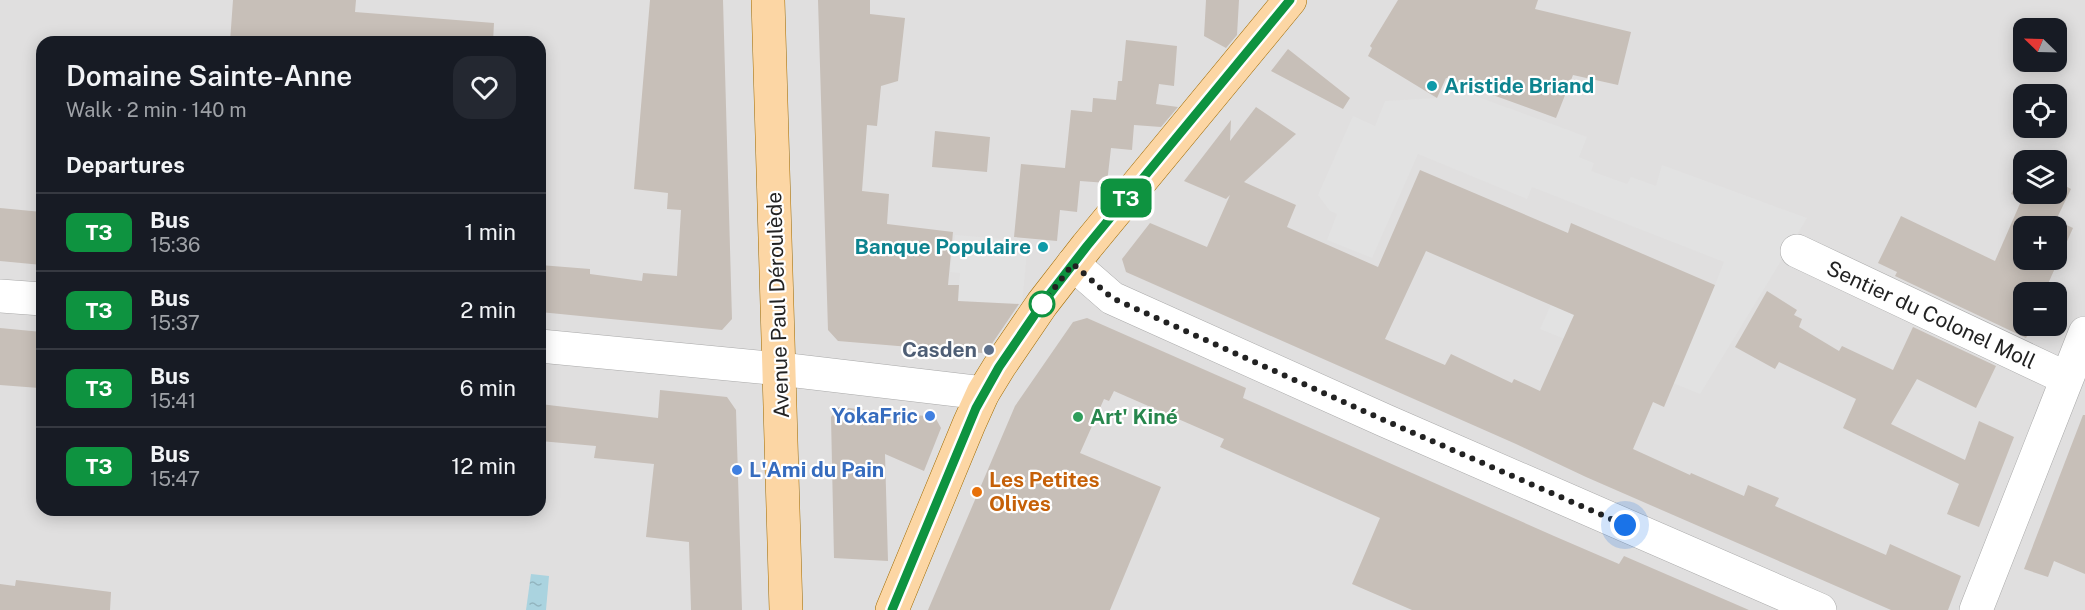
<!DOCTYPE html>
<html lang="en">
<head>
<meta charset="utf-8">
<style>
	:root { --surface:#171b24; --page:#242831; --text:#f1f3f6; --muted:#9ea1a6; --line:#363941 }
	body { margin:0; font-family:"Public Sans",sans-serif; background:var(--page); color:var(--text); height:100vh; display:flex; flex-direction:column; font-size:22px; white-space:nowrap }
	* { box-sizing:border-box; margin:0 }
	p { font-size:20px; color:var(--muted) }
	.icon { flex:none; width:33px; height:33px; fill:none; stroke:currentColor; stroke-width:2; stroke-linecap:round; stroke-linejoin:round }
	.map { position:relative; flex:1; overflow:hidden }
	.details { position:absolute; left:36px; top:36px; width:510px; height:480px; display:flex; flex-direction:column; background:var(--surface); border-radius:18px; box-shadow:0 3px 15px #0003 }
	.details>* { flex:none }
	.badge { padding:0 12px; border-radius:9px; font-size:21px; line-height:39px }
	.needle { width:39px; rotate:293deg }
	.controls { position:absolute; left:2013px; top:18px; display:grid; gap:12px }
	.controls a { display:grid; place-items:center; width:54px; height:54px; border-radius:12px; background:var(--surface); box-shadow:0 3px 15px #0003; font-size:30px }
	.you { position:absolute; width:30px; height:30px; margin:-15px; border:4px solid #fff; border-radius:50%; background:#1a73e8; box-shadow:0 0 0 9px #1a73e833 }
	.map>.badge { position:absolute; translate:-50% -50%; box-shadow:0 0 0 3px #fff }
	h2 { padding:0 30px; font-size:22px; line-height:54px }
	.round { display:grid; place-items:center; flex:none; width:63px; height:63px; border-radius:18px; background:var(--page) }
	.overview { display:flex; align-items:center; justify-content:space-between; height:102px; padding:0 30px }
	h1 { font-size:28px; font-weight:600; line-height:45px }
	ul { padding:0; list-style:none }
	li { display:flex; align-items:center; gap:18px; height:78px; padding:0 30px; border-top:2px solid var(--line) }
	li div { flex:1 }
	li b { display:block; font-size:22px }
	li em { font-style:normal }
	li .badge { min-width:66px; font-weight:700; text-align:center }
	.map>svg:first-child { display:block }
	.residential { fill:#e0dfdf; fill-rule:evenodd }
	.parking { fill:#e2e2e2 }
	.water { fill:url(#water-ripples) }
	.building { fill:#c7bfb8; fill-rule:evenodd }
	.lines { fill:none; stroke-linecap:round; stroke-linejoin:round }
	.minor-casing { stroke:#a9a9a9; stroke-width:34 }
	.major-casing { stroke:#a06b00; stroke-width:34 }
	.minor { stroke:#fff; stroke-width:33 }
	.major { stroke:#fcd6a4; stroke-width:33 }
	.line-casing { stroke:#fff; stroke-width:14 }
	.line { stroke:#0e9340; stroke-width:9 }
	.walk { stroke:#222; stroke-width:6; stroke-dasharray:0 10.8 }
	.culture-dot { fill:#0f9aa8; stroke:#fff; stroke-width:2 }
	.stop-dot { fill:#fff; stroke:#0e9340; stroke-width:3 }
	.service-dot { fill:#5c6f8a; stroke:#fff; stroke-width:2 }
	.shop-dot { fill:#3f7fe0; stroke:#fff; stroke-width:2 }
	.leisure-dot { fill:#2e9e5b; stroke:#fff; stroke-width:2 }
	.food-dot { fill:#e8710a; stroke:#fff; stroke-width:2 }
	.labels { text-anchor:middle; stroke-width:4.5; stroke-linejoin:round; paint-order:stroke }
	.culture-label { font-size:21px; font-weight:bold; fill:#0d838f; stroke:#fff; text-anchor:start }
	.street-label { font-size:21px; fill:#222; stroke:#fff }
	.service-label { font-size:21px; font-weight:bold; fill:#4e5e75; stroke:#fff; text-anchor:end }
	.shop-label { font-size:21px; font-weight:bold; fill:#366cbe; stroke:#fff; text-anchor:end }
	.leisure-label { font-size:21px; font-weight:bold; fill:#27864d; stroke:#fff; text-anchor:start }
	.food-label { font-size:21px; font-weight:bold; fill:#c56008; stroke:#fff; text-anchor:start }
</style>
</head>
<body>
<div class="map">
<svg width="2085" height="610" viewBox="0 0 2085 610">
	<defs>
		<pattern id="water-ripples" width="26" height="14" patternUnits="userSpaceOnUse" patternTransform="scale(1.5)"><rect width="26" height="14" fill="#aad3df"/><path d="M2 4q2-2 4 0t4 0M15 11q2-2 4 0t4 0" fill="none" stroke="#92b5bf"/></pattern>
	</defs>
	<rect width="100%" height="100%" fill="#f2efe9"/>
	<!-- residential -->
	<path class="residential" d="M0,0h2085v610h-2085zM2024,28h32v34h-32zM42,42h498v468h-498zM2024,94h32v34h-32zM2024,160h32v34h-32zM2024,226h32v34h-32zM2024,292h32v34h-32z"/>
	<!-- parking -->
	<path class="parking" d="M1443,84l144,53 -8,20 15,6 -3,8 36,13 4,-7 25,9 6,-21 145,53 -107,176 -160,-65 15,-33 160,-11 9,-23 -192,-75 -5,12 -109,-45 -46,104 -45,-18 10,-26 -7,-3 -12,-16 35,-79 22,10 10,-25 52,-3z
		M955,235l73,6 -6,63 -64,-3 2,-28 -10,-1z"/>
	<!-- water -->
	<path class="water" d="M531,574l18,2 -3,34h-20z"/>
	<!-- building -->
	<path class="building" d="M233,0h123l-1,12 139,11 -1,19h-263z
		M650,0h73l9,319 -10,11 -182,-18v-47l50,4v5l52,7 1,-8 34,3 4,-66 -14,-1 1,-16 -34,-4z
		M818,0h52v14l35,4 -7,63 -17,5 -4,40 -10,-1 -5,66 27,3 -2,30 66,8 -5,53h11l-1,16 61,3 -32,47 -5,2 -144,-12 -10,-11z
		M1206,0h33l-2,35 -11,13 -22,-12z
		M1398,0h140l-3,9 96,23 -13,53 -45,-10 -17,43 -110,-40 -9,20 -69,-42 4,-8 -2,-2z
		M1126,40l51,6 -3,40 -15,-2 -3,20 22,3 -17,20 -27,-2 -2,25 -21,-2 -4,35 -27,-2 -3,31 -17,-2 -3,31 -43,-4 7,-73 44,4 6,-58 21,2 1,-14 23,2 2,-19h4z
		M1288,49l62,49 -7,11 -72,-38z
		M1256,107l40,27 -52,48 52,23 -9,22 91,40 42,-97 148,63 3,-10 144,62 -51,122 -11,-5 -20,47 57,26 1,-2 53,23 4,-11 31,13 -4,8 111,49 4,-11 71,32 -13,34h-57l-305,-133 -70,-33 -390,-172 -4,-13 28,-36 57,24 23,-52 -4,4 -42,-18 47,-61 -1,21zM1426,251l148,64 -34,76 -26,-12 -2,4 -61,-29 -6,11 -60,-26z
		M935,131l55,6 -3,35 -55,-5z
		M2024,167v27h32v-13l15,8 -15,31 17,8 -26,58 3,1 -3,5h-23v34h8l-6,12 -131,-62 2,-4 -19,-9 23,-47 94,45 27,-62 -11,-5zM2024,226h32v34h-32z
		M0,208l42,4v53l-42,-4z
		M1767,291l30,19 -3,5 8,4 -3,8 40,24 3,-5 51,24 20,-43 83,39 -20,42 -59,-29 -26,45 74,36 14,-39 35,16 -35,90 -32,-13 12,-30 -116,-56 13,-29 -77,-37 -4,7 -40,-22z
		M1087,318l159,70 -3,10 311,138 65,28 5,-8 125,54h-337l-60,-26 28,-66 -160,-71 4,-8 -110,-48 -5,10 -5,-2 -24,54 81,34 -51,123h-182l87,-204 58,-84z
		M0,328l42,4v38l-3,18 -39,-3z
		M660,390l67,7 9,13 6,200h-51l-2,-68 -43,-5 8,-73 -60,-6 2,-12 -56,-5v-37l118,14z
		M839,407l96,10 6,11 -17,43 -39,-17 3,107 -54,-3 -3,-141z
		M2083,415h2v159l-31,-13 -6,16 -24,-8z
		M16,580l95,12 -1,18h-110v-26l15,2z"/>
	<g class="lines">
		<defs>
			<path id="minor" d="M1797,251l269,127
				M1073,264l39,34 274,123 434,189
				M0,296l42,3
				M540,346l240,23 203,24
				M1976,610l109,-277"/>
			<path id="major" d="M768,0l18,610
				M892,610l77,-186 14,-31 16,-26 43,-63 45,-58 203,-246"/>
		</defs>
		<!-- minor casing -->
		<use href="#minor" class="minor-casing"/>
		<!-- major casing -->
		<use href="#major" class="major-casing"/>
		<!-- minor -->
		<use href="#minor" class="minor"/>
		<!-- major -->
		<use href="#major" class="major"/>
	</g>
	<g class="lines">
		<defs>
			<path id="line" d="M892,610l84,-202 23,-41 43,-63 45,-58 203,-246"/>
		</defs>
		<!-- line casing -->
		<use href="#line" class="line-casing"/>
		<!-- line -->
		<use href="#line" class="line"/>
		<!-- walk -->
		<path class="walk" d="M1042,304l31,-40 39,34 274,123 239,104"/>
	</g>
	<!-- markers -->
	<g class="culture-dot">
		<circle cx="1432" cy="86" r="6"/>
		<circle cx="1043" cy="247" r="6"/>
	</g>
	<circle class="stop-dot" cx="1042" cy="304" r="12"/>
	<circle class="service-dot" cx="989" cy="350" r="6"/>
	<g class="shop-dot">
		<circle cx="930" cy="416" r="6"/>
		<circle cx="737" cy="470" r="6"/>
	</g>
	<circle class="leisure-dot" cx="1078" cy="417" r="6"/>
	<circle class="food-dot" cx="977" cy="492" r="6"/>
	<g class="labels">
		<!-- culture labels -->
		<g class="culture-label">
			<text x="1444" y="93">Aristide Briand</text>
			<text x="1031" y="254" text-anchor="end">Banque Populaire</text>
		</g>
		<!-- street labels -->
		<g class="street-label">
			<text transform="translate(778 305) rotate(-92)" y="7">Avenue Paul Déroulède</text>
			<text transform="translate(1931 315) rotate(25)" y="7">Sentier du Colonel Moll</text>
		</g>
		<!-- service labels -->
		<g class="service-label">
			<text x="977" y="357">Casden</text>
		</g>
		<!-- shop labels -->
		<g class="shop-label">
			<text x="918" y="423">YokaFric</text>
			<text x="749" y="477" text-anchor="start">L'Ami du Pain</text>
		</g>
		<!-- leisure labels -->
		<g class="leisure-label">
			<text x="1090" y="424">Art' Kiné</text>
		</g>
		<!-- food labels -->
		<g class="food-label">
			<text x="989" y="487">Les Petites<tspan x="989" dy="24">Olives</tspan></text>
		</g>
	</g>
</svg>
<div class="controls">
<a><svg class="needle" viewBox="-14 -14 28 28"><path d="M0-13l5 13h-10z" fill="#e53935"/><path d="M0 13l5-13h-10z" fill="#9ea1a6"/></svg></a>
<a><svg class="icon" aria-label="locate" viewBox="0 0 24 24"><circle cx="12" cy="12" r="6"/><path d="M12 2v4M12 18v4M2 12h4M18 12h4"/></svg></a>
<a><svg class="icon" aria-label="layers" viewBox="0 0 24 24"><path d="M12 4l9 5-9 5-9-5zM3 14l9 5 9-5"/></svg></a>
<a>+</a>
<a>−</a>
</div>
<div class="you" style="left:1625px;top:525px"></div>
<b class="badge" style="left:1126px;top:198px;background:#0e9340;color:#fff">T3</b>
<section class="details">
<div class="overview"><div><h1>Domaine Sainte-Anne</h1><p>Walk · 2 min · 140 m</p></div><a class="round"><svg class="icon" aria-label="heart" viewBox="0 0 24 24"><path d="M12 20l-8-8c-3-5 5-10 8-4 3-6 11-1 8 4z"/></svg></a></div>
<h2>Departures</h2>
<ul>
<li><span class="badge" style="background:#0e9340;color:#fff">T3</span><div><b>Bus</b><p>15:36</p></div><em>1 min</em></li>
<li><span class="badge" style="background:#0e9340;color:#fff">T3</span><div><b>Bus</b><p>15:37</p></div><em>2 min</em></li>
<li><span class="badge" style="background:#0e9340;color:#fff">T3</span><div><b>Bus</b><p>15:41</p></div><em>6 min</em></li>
<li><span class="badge" style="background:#0e9340;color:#fff">T3</span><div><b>Bus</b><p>15:47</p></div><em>12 min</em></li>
</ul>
</section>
</div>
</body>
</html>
